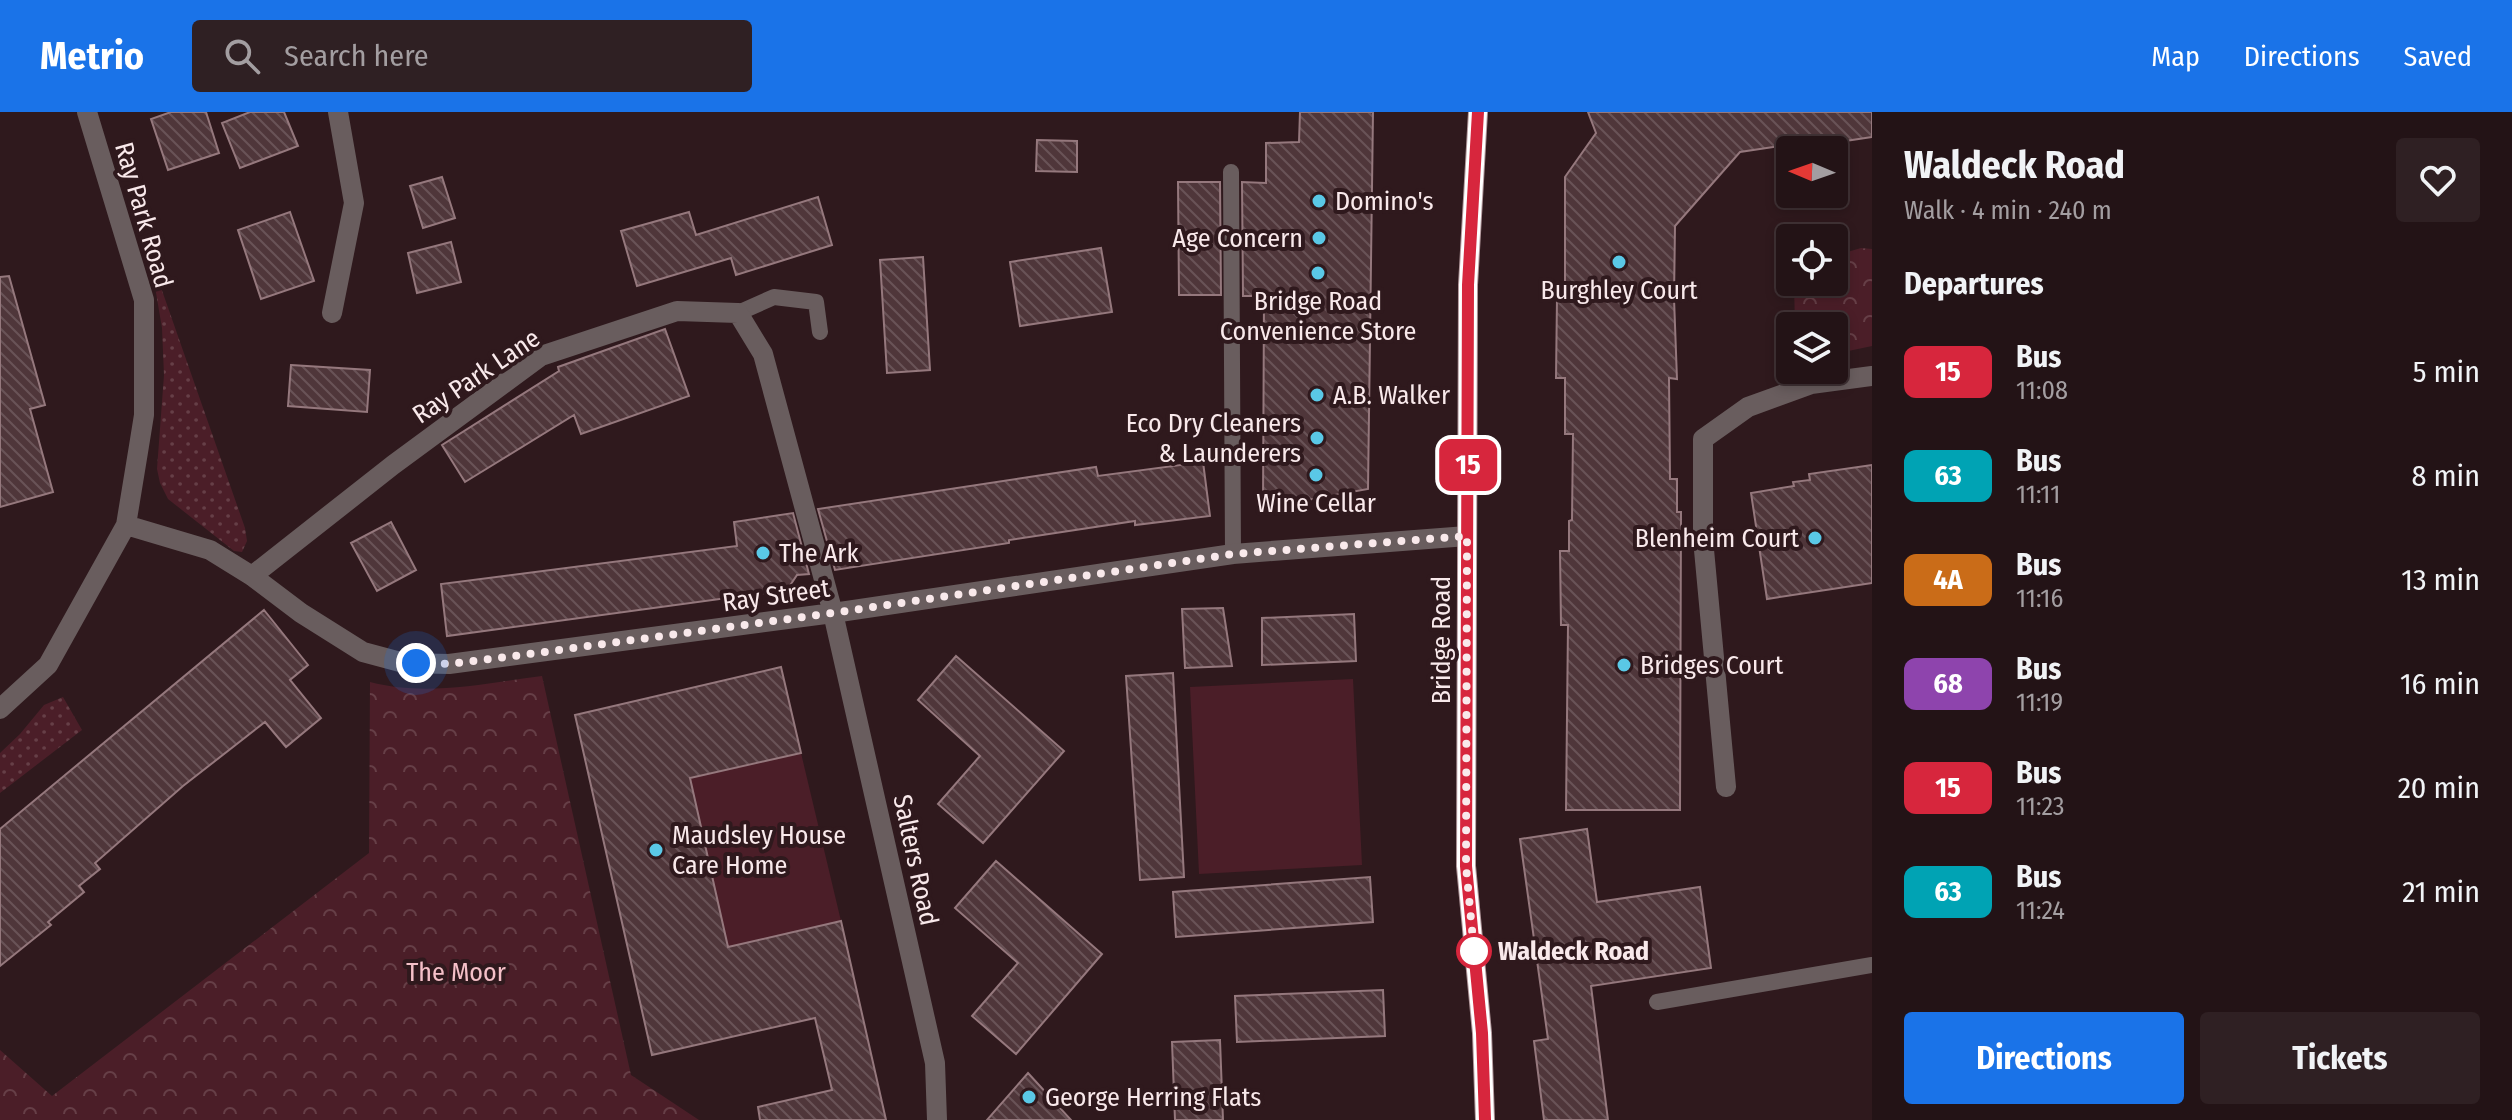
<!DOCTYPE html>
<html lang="en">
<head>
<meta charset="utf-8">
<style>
	:root { --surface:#231316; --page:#2f2023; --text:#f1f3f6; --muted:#a39ea1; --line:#403235; --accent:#1a73e8 }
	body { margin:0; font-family:"Fira Sans Condensed",sans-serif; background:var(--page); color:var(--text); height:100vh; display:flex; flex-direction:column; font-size:30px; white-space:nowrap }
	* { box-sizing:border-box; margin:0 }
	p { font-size:26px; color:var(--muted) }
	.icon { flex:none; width:44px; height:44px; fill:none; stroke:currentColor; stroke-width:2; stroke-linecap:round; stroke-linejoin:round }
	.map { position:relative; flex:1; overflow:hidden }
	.side { display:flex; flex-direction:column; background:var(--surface); width:640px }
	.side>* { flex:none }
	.badge { padding:0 16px; border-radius:12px; font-size:28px; line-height:52px }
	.needle { width:52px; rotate:272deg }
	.fabs { position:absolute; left:1776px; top:24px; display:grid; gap:16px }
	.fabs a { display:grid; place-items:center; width:72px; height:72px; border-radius:8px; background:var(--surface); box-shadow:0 4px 12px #0003,0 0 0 2px var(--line); font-size:40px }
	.you { position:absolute; width:40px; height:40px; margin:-20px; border:6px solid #fff; border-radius:50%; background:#1a73e8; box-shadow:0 0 0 12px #1a73e833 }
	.map>.badge { position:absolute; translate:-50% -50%; box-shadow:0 0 0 4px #fff }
	h2 { padding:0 32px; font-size:30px; line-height:72px }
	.round { display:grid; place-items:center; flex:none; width:84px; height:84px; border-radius:8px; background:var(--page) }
	.headline { display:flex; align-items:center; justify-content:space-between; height:136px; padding:0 32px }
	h1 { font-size:38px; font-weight:700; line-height:60px }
	.action { display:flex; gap:16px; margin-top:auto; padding:16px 32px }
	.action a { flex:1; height:92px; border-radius:8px; background:var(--accent); color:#fff; font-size:32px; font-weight:700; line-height:92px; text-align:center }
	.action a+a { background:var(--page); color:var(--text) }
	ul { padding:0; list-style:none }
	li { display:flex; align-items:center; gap:24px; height:104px; padding:0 32px }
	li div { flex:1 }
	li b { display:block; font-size:30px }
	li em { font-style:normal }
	li .badge { min-width:88px; font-weight:700; text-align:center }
	header { display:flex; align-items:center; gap:48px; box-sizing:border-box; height:112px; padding:0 40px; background:var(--accent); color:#fff }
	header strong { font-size:38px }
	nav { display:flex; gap:44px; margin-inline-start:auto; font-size:28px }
	.search { width:560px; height:72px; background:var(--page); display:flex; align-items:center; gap:20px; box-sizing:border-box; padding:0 28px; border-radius:8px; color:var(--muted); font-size:30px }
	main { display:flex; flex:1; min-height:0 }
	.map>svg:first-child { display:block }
	.grass { fill:url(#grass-dots) }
	.park { fill:url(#park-crowns) }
	.garden { fill:#4b1e28 }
	.building { fill:url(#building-back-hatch); stroke:#95787d; stroke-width:2 }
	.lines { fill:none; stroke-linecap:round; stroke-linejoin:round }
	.lane { stroke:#695d5e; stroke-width:16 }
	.street { stroke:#695d5e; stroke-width:20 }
	.primary { stroke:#b3999d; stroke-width:20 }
	.line-casing { stroke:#fff; stroke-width:18 }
	.line { stroke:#d7263d; stroke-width:12 }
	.walk { stroke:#f9e9eb; stroke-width:8; stroke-dasharray:0 14.4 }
	.poi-dot { fill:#5ac8e6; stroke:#2f191d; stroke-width:3 }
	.stop-dot { fill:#fff; stroke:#d7263d; stroke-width:4 }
	.labels { text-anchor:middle; stroke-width:8; stroke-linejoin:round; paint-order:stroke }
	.poi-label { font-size:26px; fill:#f9e9eb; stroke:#2f191d; text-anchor:start }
	.street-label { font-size:26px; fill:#f9e9eb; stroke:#2f191d }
	.stop-label { font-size:26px; font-weight:bold; fill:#f9e9eb; stroke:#2f191d; text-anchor:start }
	.park-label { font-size:26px; fill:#f5c0c8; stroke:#2f191d }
</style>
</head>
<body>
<header>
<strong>Metrio</strong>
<div class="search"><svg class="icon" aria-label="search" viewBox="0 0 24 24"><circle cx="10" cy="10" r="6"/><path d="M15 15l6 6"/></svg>Search here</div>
<nav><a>Map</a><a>Directions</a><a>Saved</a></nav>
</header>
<main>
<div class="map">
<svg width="1872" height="1008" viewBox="0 0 1872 1008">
	<defs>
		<pattern id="grass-dots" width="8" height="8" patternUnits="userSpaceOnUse" patternTransform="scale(2)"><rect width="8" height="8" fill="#4b1e28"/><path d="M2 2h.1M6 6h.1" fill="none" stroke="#663f47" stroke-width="1.8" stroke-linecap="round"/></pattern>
		<pattern id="park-crowns" width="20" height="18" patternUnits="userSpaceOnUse" patternTransform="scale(2)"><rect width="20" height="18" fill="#4b1e28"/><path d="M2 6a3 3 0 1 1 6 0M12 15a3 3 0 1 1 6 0" fill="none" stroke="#663f47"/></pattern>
		<pattern id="building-back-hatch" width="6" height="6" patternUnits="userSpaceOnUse" patternTransform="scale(2)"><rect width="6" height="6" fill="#4f363a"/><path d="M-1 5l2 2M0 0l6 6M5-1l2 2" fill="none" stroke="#695357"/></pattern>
	</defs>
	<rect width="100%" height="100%" fill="#2f191d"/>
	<!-- grass -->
	<path class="grass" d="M153,163l5,4 87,249 2,13 -5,11 -8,-1 -66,-52 -8,-16 -3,-14 7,-94 -2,-47z
		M63,585l19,33 -82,63v-40l20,-19 24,-29z"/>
	<!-- park -->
	<path class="park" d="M1861,136l11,1v97l-38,8v-28h-39l-1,-44h40v-26z
		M542,564l89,399 68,45h-699v-70l52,46 317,-243 1,-171c57,15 115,1 172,-6z"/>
	<!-- garden -->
	<path class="garden" d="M1353,567l9,186 -163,9 -9,-187z
		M801,641l40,168 -113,26 -38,-169z"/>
	<!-- building -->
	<path class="building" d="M171,0h35l13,41 -51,17 -17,-51z
		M250,0h34l14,34 -58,22 -18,-45z
		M1300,0h73l-5,377 -105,19 1,-212h-21l-1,-114 24,1v-40l33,-1z
		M1588,0h284v25l-60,9v-5l-72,11 -65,74 -1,72 3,81 -8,-1 1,101h7v33h4l-1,298h-114l2,-185h-7l-1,-74h9v-30l3,-1 1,-86h-8v-56h-9l1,-80h8v-121l31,-44z
		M1037,28l40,1v31l-41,-1z
		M442,65l13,41 -32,10 -13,-42z
		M1178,70h42l1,113h-42z
		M818,85l14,48 -96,30 -5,-17 -94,28 -16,-55 68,-19 7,23z
		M290,100l24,69 -53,18 -23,-69z
		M451,130l10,40 -44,11 -9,-40z
		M1101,136l11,64 -92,14 -10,-64z
		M923,145l7,113 -43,3 -7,-113z
		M9,164l36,129 -15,4 23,83 -53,15v-230z
		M665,217l24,67 -108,38 -7,-19 -109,67 -23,-37 117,-74 -1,-4z
		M291,253l79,5 -3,42 -79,-6z
		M1203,350l7,54 -75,9v-4l-126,19v3l-174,27 -17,-61 278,-42 2,9z
		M1872,353v118l-105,16 -16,-106 43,-7 -1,-4 17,-2 -1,-6z
		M793,401l16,61 -12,1 -10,15 -340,46 -6,-52 296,-38 -3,-24z
		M391,410l25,48 -39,21 -26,-48z
		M1223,496l9,58 -47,2 -3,-59z
		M264,498l44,55 -18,15 31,38 -35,29 -21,-25 -82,64 -88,77 5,6 -21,17 5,6 -36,30 3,3 -51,41v-137z
		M1354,502l2,47 -94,4v-47z
		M956,544l108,95 -81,92 -45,-39 42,-48 -62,-56z
		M781,555l20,86 -111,25 38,169 113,-26 45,199h-126l-2,-13 74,-17 -17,-72 -163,37 -77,-340z
		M1173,561l11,204 -44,3 -14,-204z
		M1587,717l10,73 103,-15 11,81 -120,18 17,134h-64l-10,-79 14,-2 -28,-200z
		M996,749l106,93 -86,100 -44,-38 46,-53 -63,-55z
		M1370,765l3,45 -197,15 -3,-45z
		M1383,878l2,46 -148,6 -2,-46z
		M1220,928l3,80h-48l-3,-78z
		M1028,961l43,47h-84z"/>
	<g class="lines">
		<!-- lane -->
		<path class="lane" d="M1231,60l2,382
			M738,201l36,-16 42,5 4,30
			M1657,890l215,-37"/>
		<!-- street -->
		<path class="street" d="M332,201l22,-110 -16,-91
			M126,413l84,25 42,26 49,37 62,39 41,11 45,1 384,-51 400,-59 234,-18
			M252,464l141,-111 148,-109 136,-45 61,2 25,41 70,259 102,450 2,57
			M0,597l48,-44 78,-140 13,-79 5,-31v-115l-57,-188
			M1726,675l-23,-248v-100l45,-32 63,-23 61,-8"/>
		<!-- primary -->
		<path class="primary" d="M1478,0l-10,173 -2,581 16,167 3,87"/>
	</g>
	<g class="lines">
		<defs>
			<path id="line" d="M1478,0l-10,173 -2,581 16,167 3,87"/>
		</defs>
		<!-- line casing -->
		<use href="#line" class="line-casing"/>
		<!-- line -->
		<use href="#line" class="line"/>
		<!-- walk -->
		<path class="walk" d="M416,551l33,1 58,-7 326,-44 400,-59 234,-18 -1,330 8,85"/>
	</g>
	<!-- markers -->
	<g class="poi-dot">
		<circle cx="1319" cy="89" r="8"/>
		<circle cx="1319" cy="126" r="8"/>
		<circle cx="1619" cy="150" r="8"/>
		<circle cx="1318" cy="161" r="8"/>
		<circle cx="1317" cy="283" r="8"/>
		<circle cx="1317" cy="326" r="8"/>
		<circle cx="1316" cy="363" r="8"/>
		<circle cx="1815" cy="426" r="8"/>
		<circle cx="763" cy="441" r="8"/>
		<circle cx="1624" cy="553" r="8"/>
		<circle cx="656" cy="738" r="8"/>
		<circle cx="1029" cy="985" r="8"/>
	</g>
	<circle class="stop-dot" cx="1474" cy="839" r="16"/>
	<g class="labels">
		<!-- poi labels -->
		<g class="poi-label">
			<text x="1335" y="98">Domino's</text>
			<text x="1303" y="135" text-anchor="end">Age Concern</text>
			<text x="1619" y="187" text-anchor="middle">Burghley Court</text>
			<text x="1318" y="198" text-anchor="middle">Bridge Road<tspan x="1318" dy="30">Convenience Store</tspan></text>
			<text x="1333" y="292">A.B. Walker</text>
			<text x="1301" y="320" text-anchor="end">Eco Dry Cleaners<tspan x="1301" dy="30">&amp; Launderers</tspan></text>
			<text x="1316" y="400" text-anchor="middle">Wine Cellar</text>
			<text x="1799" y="435" text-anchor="end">Blenheim Court</text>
			<text x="779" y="450">The Ark</text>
			<text x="1640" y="562">Bridges Court</text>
			<text x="672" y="732">Maudsley House<tspan x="672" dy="30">Care Home</tspan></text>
			<text x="1045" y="994">George Herring Flats</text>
		</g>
		<!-- street labels -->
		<g class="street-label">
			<text transform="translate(144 103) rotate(74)" y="9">Ray Park Road</text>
			<text transform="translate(476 264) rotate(-34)" y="9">Ray Park Lane</text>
			<text transform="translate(776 483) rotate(-8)" y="9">Ray Street</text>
			<text transform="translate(1441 528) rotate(-90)" y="9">Bridge Road</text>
			<text transform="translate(916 748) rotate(78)" y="9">Salters Road</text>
		</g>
		<!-- stop labels -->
		<g class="stop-label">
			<text x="1498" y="848">Waldeck Road</text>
		</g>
		<!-- park labels -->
		<g class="park-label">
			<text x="456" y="869">The Moor</text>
		</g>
	</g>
</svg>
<div class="fabs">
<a><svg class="needle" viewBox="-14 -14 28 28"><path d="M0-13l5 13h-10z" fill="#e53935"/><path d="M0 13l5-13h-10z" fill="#a39ea1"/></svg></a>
<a><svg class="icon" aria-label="locate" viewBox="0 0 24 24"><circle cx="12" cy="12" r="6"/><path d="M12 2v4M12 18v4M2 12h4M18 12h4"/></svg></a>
<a><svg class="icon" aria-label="layers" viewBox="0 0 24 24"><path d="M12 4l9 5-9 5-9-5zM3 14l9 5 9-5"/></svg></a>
</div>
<div class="you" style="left:416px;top:551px"></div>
<b class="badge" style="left:1468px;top:353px;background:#d7263d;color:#fff">15</b>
</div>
<section class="side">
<div class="headline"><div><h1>Waldeck Road</h1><p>Walk · 4 min · 240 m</p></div><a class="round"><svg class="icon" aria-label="heart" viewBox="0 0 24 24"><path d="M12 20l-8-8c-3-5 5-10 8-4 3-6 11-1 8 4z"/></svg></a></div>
<h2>Departures</h2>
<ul>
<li><span class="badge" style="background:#d7263d;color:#fff">15</span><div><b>Bus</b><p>11:08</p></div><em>5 min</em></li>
<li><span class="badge" style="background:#00a3b4;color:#fff">63</span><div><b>Bus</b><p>11:11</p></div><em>8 min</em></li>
<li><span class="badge" style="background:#ca6c18;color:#fff">4A</span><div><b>Bus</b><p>11:16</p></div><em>13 min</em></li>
<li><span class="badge" style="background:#8e44ad;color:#fff">68</span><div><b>Bus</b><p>11:19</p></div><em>16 min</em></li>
<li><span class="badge" style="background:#d7263d;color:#fff">15</span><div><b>Bus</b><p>11:23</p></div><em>20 min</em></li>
<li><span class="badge" style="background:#00a3b4;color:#fff">63</span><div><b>Bus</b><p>11:24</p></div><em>21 min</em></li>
</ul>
<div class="action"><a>Directions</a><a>Tickets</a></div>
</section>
</main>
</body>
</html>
